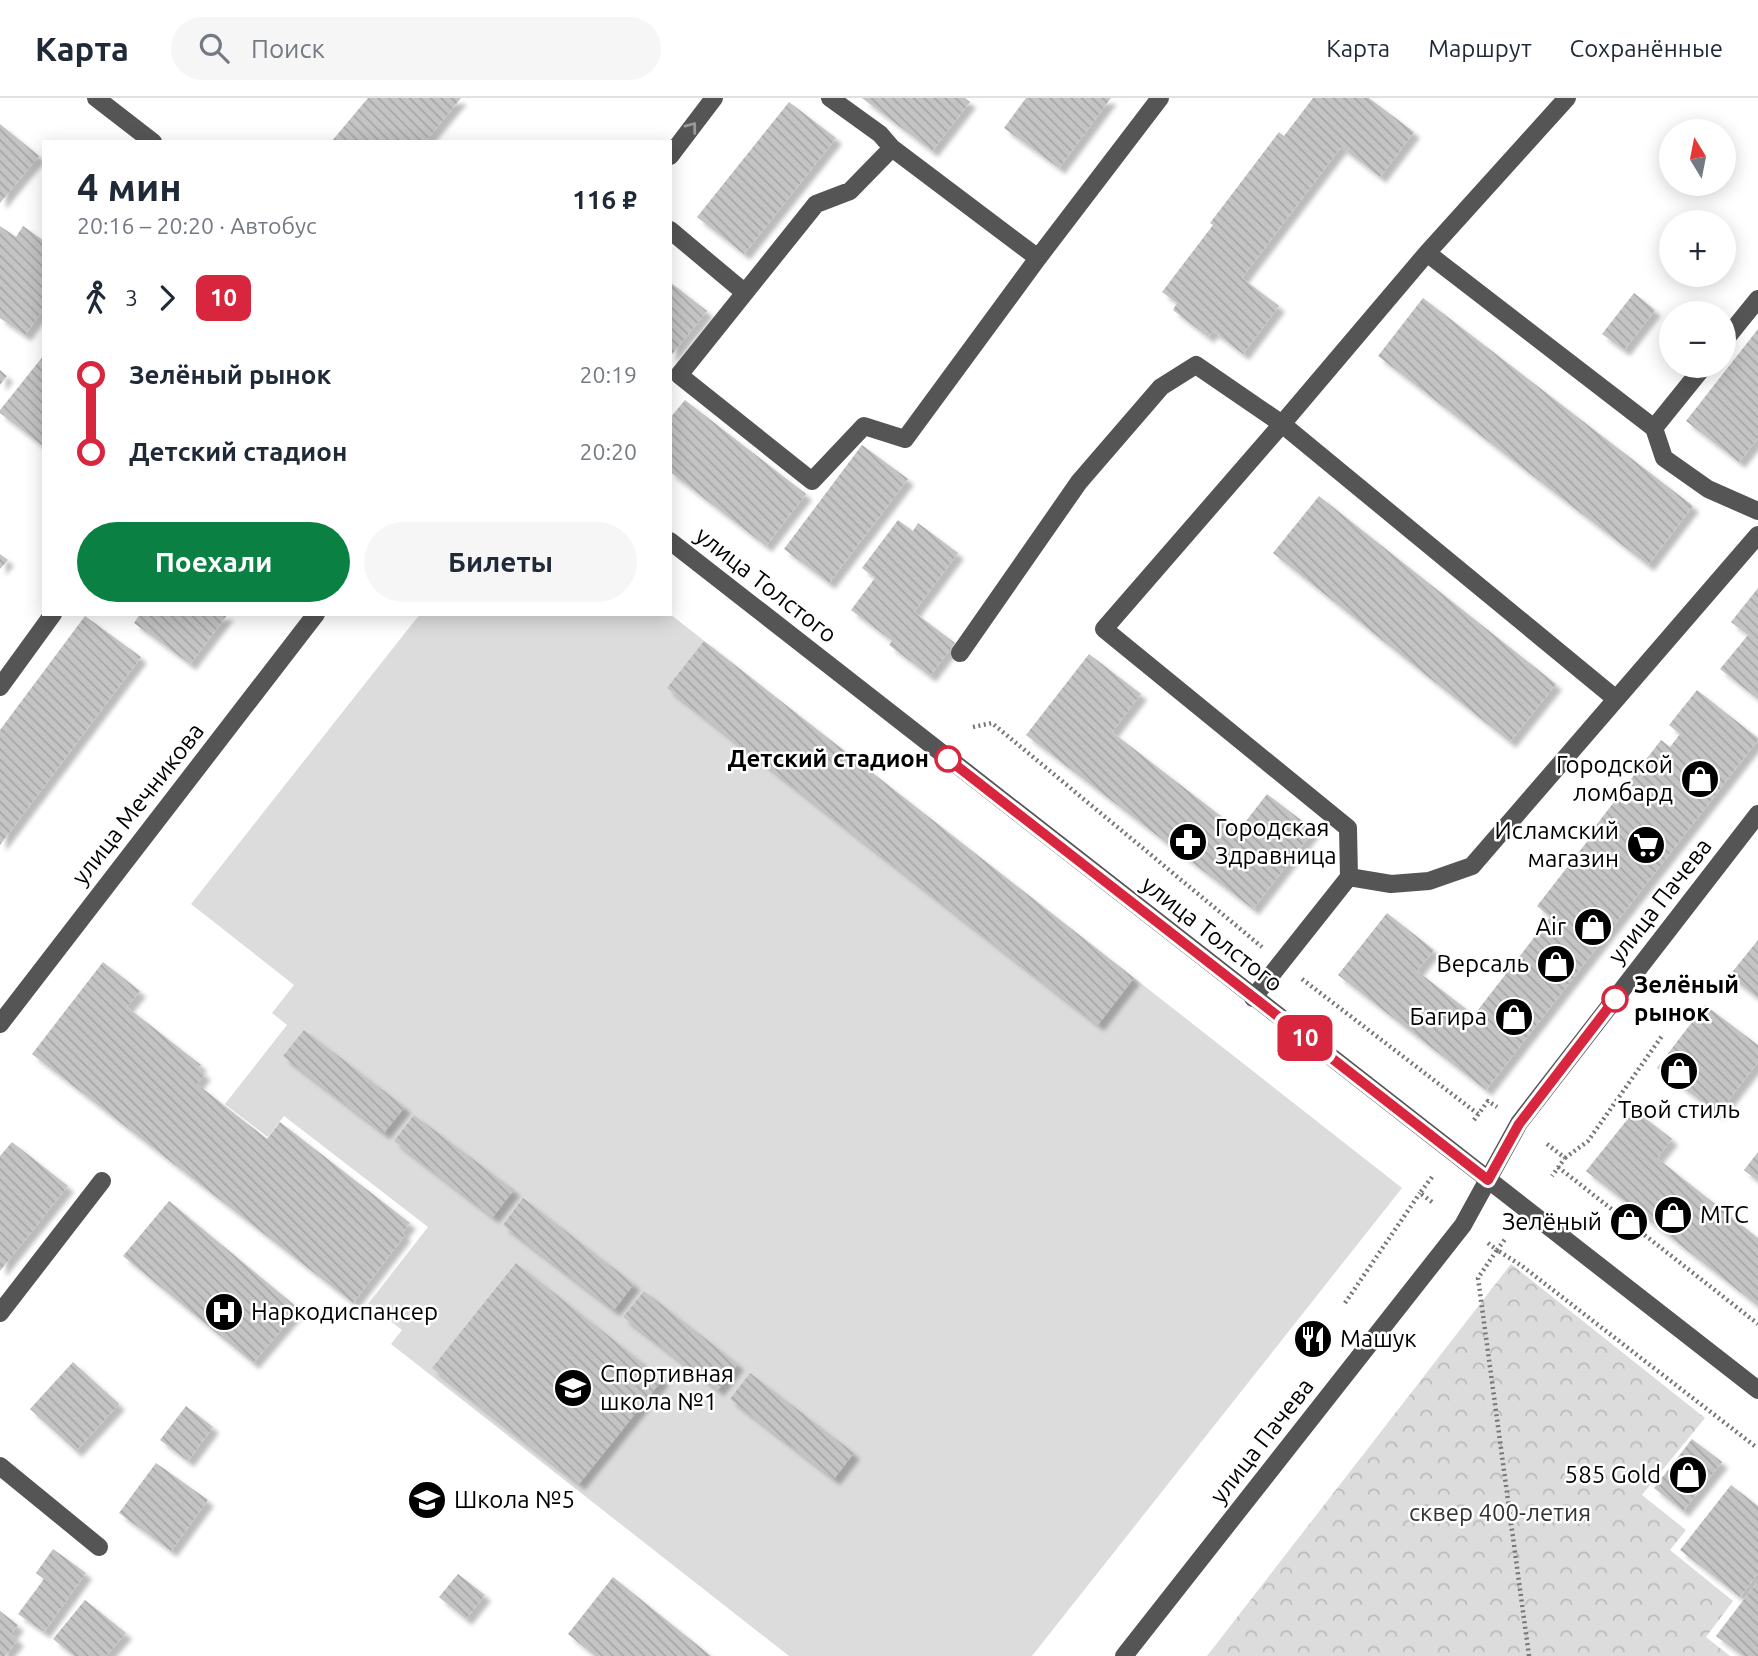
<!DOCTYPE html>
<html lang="ru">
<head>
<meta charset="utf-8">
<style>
	:root { --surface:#fff; --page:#f6f6f7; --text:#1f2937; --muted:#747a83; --line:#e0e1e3; --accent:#0b8043 }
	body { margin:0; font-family:Ubuntu,sans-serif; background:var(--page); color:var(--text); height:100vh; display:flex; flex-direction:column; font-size:26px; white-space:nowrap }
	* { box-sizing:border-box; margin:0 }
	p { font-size:23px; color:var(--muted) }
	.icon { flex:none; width:38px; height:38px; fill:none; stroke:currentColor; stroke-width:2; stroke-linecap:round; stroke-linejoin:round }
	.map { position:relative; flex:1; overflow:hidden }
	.side { position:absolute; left:42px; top:42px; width:630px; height:476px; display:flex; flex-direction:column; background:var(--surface); border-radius:0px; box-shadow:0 4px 18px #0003 }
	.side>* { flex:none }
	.badge { padding:0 14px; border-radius:10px; font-size:24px; line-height:46px }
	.needle { width:46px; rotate:350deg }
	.fabs { position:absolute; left:1659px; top:21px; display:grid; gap:14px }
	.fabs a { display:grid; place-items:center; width:77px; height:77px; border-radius:50%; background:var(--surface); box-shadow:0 4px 18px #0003; font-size:35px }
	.map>.badge { position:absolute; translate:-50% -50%; box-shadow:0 0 0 4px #fff }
	.legs { display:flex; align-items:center; gap:10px; height:77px; padding:0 35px; font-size:23px }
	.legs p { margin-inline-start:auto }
	.overview { display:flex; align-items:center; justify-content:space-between; height:119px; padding:0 35px }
	h1 { font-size:38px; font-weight:700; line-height:52px }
	.primary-button { display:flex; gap:14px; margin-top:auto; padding:14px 35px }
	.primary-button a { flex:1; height:80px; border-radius:42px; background:var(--accent); color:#fff; font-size:28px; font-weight:700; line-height:80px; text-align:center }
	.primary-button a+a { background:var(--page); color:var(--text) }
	ul { padding:0 35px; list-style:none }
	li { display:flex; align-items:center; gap:24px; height:77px; font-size:26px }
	li i { display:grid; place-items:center; width:10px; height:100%; margin:0 9px; background:currentColor }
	li i::after { content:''; width:18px; height:18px; margin:-9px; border:5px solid; border-radius:50%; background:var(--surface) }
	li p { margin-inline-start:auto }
	li:first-child i { background:linear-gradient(#0000 50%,currentColor 0) }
	li:last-child i { background:linear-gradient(currentColor 50%,#0000 0) }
	header { display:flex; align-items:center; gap:42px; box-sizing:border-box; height:98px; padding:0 35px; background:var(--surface); border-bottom:2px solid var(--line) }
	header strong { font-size:33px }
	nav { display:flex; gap:38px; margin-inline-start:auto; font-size:24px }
	.search { width:490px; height:63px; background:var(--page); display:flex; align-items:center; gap:18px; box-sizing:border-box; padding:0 24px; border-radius:38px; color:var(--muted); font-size:26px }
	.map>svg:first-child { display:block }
	.green { fill:#dcdcdc }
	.park { fill:url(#park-crowns) }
	.building { fill:url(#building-back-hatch); filter:url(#shadow) }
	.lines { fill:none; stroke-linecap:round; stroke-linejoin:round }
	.path { stroke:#777; stroke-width:4.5; stroke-dasharray:2 3.5; stroke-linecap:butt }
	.minor { stroke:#555; stroke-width:18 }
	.oneway { stroke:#999 }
	.line-1-casing { stroke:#fff; stroke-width:16 }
	.line-1 { stroke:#d7263d; stroke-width:10 }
	.stop-1-dot { fill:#fff; stroke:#d7263d; stroke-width:3.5 }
	.labels { text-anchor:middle; stroke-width:5; stroke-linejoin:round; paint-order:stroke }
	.street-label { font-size:24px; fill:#000; stroke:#fff }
	.stop-label { font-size:24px; font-weight:bold; fill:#000; stroke:#fff; text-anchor:end }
	.poi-label { font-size:24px; fill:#000; stroke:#fff; text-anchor:end }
	.park-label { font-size:24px; fill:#333; stroke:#fff }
</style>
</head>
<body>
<header>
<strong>Карта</strong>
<div class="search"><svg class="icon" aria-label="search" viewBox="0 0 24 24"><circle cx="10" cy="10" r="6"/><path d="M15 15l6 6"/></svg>Поиск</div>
<nav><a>Карта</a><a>Маршрут</a><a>Сохранённые</a></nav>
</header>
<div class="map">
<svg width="1758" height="1558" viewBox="0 0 1758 1558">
	<defs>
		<pattern id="park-crowns" width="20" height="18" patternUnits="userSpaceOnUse" patternTransform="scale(1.75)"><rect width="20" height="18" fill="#dcdcdc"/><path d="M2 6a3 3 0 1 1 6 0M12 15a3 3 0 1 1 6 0" fill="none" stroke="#bbb"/></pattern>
		<pattern id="building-back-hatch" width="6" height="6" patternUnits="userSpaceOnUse" patternTransform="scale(1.75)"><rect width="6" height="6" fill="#c4c4c4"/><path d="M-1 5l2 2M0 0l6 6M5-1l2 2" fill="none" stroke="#a7a7a7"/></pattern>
		<filter id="shadow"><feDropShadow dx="6" dy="6" stdDeviation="2" flood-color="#0004"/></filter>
	</defs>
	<rect width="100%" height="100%" fill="#fff"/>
	<!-- green -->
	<path class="green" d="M420,516h250l732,574 -370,468h-243l-398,-312 11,-14 -34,-26 60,-77 -144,-111 -16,21 -43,-33 62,-79 -15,-12 22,-28 -103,-81z"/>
	<!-- park -->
	<path class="park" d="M1511,1166l194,154 -63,77 44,35 -16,20 63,51 -27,36 24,19h-523z"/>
	<!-- building -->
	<path class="building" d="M368,0h93l-36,44h-94z
		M862,0h103l5,4 -38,49z
		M1026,0h85l-52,70 -55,-40z
		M1313,0h56l45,34 -34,45 -39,-30 -99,131 37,28 -36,48 -30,-23 -5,6 -35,-27 4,-7 -15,-11 51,-67 -3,-2 69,-91 5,4z
		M789,4l47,36 -92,116 -47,-37z
		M0,26l39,32 -39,47z
		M0,128l16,11 7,-11 21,15v67l-19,27 -25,-17z
		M670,184l37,29 -37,46z
		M1634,195l21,17 -31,40 -22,-16z
		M1423,200l270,208 -45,59 -270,-209z
		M1758,231v109l-19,24 -53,-41z
		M44,257v92l-44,-34v-3z
		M0,272l7,6 -7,9z
		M685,302l121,94 -40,52 -96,-74v-54z
		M862,347l46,34 -79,104 -45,-34z
		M1319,398l237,188 -46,58 -237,-189z
		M898,422l15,11 5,-8 40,30 -44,59 41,31 -25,33 -41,-31 3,-4 -41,-31 24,-32 -13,-10z
		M0,456l8,6 -8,9z
		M1758,490v111l-38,-30 28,-34 -17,-13z
		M140,516h88l-38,50 -56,-41z
		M85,518l56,41 -141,188v-115z
		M704,543l430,337 -36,47 -431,-337z
		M1089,556l52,40 -29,38 127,98 28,-36 47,36 -61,79 -227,-174z
		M1697,592l61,48v2l-272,350 -148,-115 49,-62 47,37 -17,21 57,44 76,-98 -13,-11 56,-72 -2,-2 26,-34 9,7 6,-7 6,-8 -10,-7 33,-43 9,7 10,-13 -11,-9z
		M1758,842v58l-29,-22z
		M103,864l37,29 -13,16 74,58 -3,4 7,5 -8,10 70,55 13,-17 130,101 -8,10 3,2 -52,68 -321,-249z
		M1705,907l53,40v17l-40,52 -61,-46z
		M304,932l101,77 -21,26 -101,-77z
		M1635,1012l37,29 -15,19 101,80v68l-172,-135z
		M414,1017l100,75 -21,27 -99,-76z
		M12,1044l56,44 -68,85v-115z
		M1758,1054v29l-14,-11z
		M523,1100l111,86 -20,26 -111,-85z
		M169,1103l130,108 -46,54 -130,-107z
		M516,1165l147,116 -84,105 -147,-116z
		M644,1193l94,73 -20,26 -95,-73z
		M73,1264l46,42 -43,47 -46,-42z
		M750,1275l104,80 -20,26 -104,-80z
		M186,1308l27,21 -25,34 -28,-21z
		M1692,1341l30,23 -39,49 -29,-23z
		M156,1365l52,37 -37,51 -52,-38z
		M1731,1387l27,21v67l-18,24 -60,-47z
		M53,1451l33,24 -42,59 -26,-18 26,-35 -8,-6z
		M458,1476l27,21 -19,24 -27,-22z
		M613,1479l98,79h-116l-27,-22z
		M1758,1483v75h-15l-27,-20z
		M85,1502l41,33 -20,23h-32l-21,-17z
		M0,1513l18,14 -7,9 7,6 -13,16h-5z"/>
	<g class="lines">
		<!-- path -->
		<path class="path" d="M973,629l19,-4 270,224
			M1302,881l176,135
			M1474,1022l14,-19 9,6
			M1547,1046l18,14 -13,18
			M1565,1060l23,-17 74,-105
			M1558,1069l200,157
			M1432,1079l-12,16 12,9
			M1488,1145l9,7 9,-12
			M1345,1205l75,-110
			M1529,1558l-51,-378 19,-28 25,16 234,181"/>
		<!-- minor -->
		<path class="minor" d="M96,0l57,44
			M830,0l50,36 12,14
			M892,50l146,110 -133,181 -41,-13 -52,55 -133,-106 137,-171 34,-13z
			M670,58l44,-58
			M670,132l74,62
			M1427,155l227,175 50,-62
			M1038,160l122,-160
			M1724,243l34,-42
			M1654,330l10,30 44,31 50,22
			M670,443l1088,849
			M960,555l119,-171 82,-95 35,-22 86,59 334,275
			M0,589l53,-73
			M1349,779l42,7 38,-3 43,-15 286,-331
			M1253,900l96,-121 -1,-49 -244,-199 178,-205 145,-171 140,-155
			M0,926l316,-410
			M0,1215l102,-132
			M0,1368l99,81
			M1124,1558l339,-431 56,-102 239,-309"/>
	</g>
	<!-- one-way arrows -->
	<defs><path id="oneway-chevron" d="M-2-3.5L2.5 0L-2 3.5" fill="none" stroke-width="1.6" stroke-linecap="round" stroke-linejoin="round" transform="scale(1.75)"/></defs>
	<use class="oneway" href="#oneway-chevron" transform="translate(692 29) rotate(-53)"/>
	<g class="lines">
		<defs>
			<path id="line-1" d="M948,661l540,421 31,-56 96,-125"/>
		</defs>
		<!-- line-1 casing -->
		<use href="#line-1" class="line-1-casing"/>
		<!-- line-1 -->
		<use href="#line-1" class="line-1"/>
	</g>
	<!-- icons -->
	<defs>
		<symbol id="shop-disc" viewBox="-11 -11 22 22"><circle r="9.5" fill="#000" stroke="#fff"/><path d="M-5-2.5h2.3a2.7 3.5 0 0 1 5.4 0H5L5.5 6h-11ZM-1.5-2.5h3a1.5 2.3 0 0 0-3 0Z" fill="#fff"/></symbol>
		<symbol id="pharmacy-disc" viewBox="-11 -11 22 22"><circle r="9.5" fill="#000" stroke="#fff"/><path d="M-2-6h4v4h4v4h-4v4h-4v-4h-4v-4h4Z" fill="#fff"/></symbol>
		<symbol id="supermarket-disc" viewBox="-11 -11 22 22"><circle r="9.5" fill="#000" stroke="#fff"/><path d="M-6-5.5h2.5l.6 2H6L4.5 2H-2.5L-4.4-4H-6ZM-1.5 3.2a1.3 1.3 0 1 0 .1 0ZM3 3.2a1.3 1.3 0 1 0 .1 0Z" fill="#fff"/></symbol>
		<symbol id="hospital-disc" viewBox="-11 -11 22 22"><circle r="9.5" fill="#000" stroke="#fff"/><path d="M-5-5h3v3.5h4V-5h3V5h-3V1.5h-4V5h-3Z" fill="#fff"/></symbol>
		<symbol id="restaurant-disc" viewBox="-11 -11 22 22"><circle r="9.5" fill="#000" stroke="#fff"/><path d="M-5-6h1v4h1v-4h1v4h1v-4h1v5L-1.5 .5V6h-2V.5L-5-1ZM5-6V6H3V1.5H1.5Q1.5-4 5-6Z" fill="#fff"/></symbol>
		<symbol id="school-disc" viewBox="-11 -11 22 22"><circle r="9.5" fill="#000" stroke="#fff"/><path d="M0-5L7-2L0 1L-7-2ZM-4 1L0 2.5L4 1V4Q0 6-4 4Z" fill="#fff"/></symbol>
	</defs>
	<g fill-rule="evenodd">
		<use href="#shop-disc" x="1678" y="659" width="44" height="44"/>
		<use href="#pharmacy-disc" x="1166" y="722" width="44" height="44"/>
		<use href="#supermarket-disc" x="1624" y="725" width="44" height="44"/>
		<use href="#shop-disc" x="1571" y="807" width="44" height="44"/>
		<use href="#shop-disc" x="1534" y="844" width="44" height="44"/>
		<use href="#shop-disc" x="1492" y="897" width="44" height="44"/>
		<use href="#shop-disc" x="1657" y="951" width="44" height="44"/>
		<use href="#shop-disc" x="1651" y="1095" width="44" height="44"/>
		<use href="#shop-disc" x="1607" y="1102" width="44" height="44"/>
		<use href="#hospital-disc" x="202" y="1192" width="44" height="44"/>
		<use href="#restaurant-disc" x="1291" y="1219" width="44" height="44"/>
		<use href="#school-disc" x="551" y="1268" width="44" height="44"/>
		<use href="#shop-disc" x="1666" y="1355" width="44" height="44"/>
		<use href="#school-disc" x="405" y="1380" width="44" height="44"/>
	</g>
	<!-- markers -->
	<g class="stop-1-dot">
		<circle cx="948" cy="661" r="12"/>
		<circle cx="1615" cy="901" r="12"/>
	</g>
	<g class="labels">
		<!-- street labels -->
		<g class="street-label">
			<text transform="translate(766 487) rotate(38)" y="8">улица Толстого</text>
			<text transform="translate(138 706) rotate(-52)" y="8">улица Мечникова</text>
			<text transform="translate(1660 803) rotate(-52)" y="8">улица Пачева</text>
			<text transform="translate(1212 836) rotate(38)" y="8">улица Толстого</text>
			<text transform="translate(1262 1343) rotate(-52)" y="8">улица Пачева</text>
		</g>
		<!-- stop labels -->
		<g class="stop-label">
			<text x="929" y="669">Детский стадион</text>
			<text x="1634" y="895" text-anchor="start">Зелёный<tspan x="1634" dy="28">рынок</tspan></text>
		</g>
		<!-- poi labels -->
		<g class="poi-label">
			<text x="1673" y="675">Городской<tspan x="1673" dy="28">ломбард</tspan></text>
			<text x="1215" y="738" text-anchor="start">Городская<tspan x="1215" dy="28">Здравница</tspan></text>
			<text x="1619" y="741">Исламский<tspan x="1619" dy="28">магазин</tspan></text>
			<text x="1566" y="837">Air</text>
			<text x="1529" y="874">Версаль</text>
			<text x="1487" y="927">Багира</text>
			<text x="1679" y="1020" text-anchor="middle">Твой стиль</text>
			<text x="1700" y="1125" text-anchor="start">МТС</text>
			<text x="1602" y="1132">Зелёный</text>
			<text x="251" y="1222" text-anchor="start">Наркодиспансер</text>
			<text x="1340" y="1249" text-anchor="start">Машук</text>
			<text x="600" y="1284" text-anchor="start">Спортивная<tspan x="600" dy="28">школа №1</tspan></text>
			<text x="1661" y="1385">585 Gold</text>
			<text x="454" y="1410" text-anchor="start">Школа №5</text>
		</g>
		<!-- park labels -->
		<g class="park-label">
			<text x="1500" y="1423">сквер 400-летия</text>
		</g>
	</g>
</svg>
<div class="fabs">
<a><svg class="needle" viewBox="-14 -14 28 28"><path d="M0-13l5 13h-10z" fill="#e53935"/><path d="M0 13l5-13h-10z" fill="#747a83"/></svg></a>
<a>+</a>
<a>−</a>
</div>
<b class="badge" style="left:1305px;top:940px;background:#d7263d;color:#fff">10</b>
<section class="side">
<div class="overview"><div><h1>4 мин</h1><p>20:16 – 20:20 · Автобус</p></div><b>116 ₽</b></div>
<div class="legs"><svg class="icon" aria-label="walk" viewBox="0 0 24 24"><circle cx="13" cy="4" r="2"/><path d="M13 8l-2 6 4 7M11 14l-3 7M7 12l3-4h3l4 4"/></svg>3<svg class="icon" aria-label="forward" viewBox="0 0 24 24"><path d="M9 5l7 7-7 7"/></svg><b class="badge" style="background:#d7263d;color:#fff">10</b></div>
<ul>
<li><i style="color:#d7263d"></i><b>Зелёный рынок</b><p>20:19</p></li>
<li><i style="color:#d7263d"></i><b>Детский стадион</b><p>20:20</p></li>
</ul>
<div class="primary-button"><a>Поехали</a><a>Билеты</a></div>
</section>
</div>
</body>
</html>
